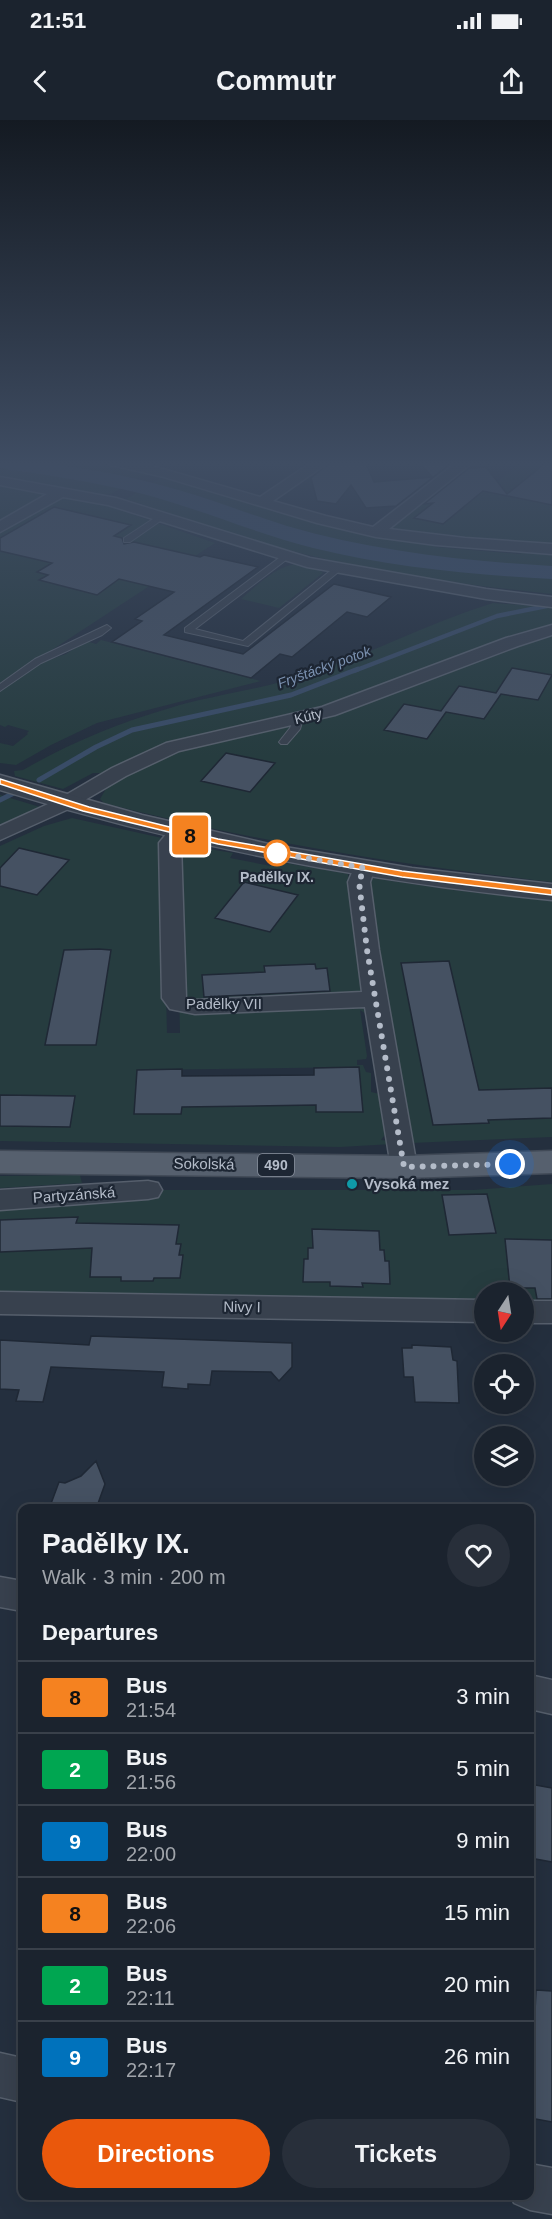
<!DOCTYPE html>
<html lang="en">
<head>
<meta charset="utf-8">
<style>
	:root { --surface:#1b232e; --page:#282f3a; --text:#f1f3f6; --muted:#a0a4aa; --line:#39404a; --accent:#ea580c }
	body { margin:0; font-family:Arial,sans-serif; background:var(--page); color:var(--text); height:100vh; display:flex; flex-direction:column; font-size:22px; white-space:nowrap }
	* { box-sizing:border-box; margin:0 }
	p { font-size:20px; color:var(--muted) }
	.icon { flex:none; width:33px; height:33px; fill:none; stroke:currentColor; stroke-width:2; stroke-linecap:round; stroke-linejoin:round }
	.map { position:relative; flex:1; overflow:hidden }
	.drawer { position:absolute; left:18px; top:1384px; width:516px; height:696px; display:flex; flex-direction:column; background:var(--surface); border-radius:12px; box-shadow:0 6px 24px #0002,0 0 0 2px var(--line) }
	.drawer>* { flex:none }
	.badge { padding:0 12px; border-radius:4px; font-size:21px; line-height:39px }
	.needle { width:39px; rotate:192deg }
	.fabs { position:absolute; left:474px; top:1162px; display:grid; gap:12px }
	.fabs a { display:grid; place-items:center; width:60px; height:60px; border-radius:50%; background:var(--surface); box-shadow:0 6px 24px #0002,0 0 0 2px var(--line); font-size:30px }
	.you { position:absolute; width:30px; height:30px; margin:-15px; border:4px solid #fff; border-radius:50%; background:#1a73e8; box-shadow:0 0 0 9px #1a73e833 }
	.map>.badge { position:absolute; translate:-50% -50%; box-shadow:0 0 0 3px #fff }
	h2 { padding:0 24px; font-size:22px; line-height:54px }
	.round { display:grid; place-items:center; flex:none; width:63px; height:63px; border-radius:32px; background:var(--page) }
	.head { display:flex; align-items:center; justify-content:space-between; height:102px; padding:0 24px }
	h1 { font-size:28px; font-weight:800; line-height:45px }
	.action { display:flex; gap:12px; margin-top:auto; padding:12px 24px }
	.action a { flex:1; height:69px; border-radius:36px; background:var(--accent); color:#fff; font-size:24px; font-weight:800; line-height:69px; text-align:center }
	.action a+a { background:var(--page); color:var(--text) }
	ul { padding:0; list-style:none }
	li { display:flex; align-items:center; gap:18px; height:72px; padding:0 24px; border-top:2px solid var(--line) }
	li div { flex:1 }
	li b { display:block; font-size:22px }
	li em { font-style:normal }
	li .badge { min-width:66px; font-weight:700; text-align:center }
	.status { display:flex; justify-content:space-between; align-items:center; height:42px; padding:0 30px; background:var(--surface); direction:ltr }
	.status svg { height:16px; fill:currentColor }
	header { display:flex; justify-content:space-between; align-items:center; height:78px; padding:0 24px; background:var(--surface); font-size:27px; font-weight:800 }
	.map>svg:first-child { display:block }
	.green { fill:#263c3f; fill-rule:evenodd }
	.water { fill:#394c67 }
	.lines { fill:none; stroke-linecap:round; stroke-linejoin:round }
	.stream-far1 { stroke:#394c67; stroke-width:4.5 }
	.stream { stroke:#394c67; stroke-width:5 }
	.building { fill:#455162; stroke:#1f2835; stroke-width:1.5 }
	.service-casing { stroke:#565f6c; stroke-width:2 }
	.minor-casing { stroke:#565f6c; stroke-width:3 }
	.tertiary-casing { stroke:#565f6c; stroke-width:3 }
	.primary-casing { stroke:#414a57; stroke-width:3 }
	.service { fill:#38414e; fill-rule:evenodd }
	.minor { fill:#38414e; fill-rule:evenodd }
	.tertiary { fill:#38414e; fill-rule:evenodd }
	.primary { fill:#56606e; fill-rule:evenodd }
	.line { fill:#f58220; stroke:#fff; stroke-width:1.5 }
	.walk { stroke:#b4bcc9; stroke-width:6; stroke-dasharray:0 10.8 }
	.stop-dot { fill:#fff; stroke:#f58220; stroke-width:3 }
	.culture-dot { fill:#0f9aa8; stroke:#1d2633; stroke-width:2 }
	.labels { text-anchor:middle; stroke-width:4.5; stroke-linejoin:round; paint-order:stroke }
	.far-water-label { font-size:14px; font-style:italic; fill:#7c92b1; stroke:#1d2633 }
	.far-street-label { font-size:14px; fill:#b4bcc9; stroke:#1d2633 }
	.far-stop-label { font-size:14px; font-weight:bold; fill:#b4bcc9; stroke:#1d2633 }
	.shield { fill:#1d2633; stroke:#878f9c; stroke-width:1.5 }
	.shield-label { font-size:14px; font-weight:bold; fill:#b4bcc9 }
	.street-label { font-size:15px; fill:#b4bcc9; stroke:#1d2633 }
	.poi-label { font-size:15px; font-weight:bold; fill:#b4bcc9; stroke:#1d2633; text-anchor:start }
</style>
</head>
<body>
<div class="status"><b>21:51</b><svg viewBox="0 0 49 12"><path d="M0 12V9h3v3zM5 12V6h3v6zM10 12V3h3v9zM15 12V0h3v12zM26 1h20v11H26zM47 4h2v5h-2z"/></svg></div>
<header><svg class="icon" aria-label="back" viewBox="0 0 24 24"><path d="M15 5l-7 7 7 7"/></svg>Commutr<svg class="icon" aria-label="share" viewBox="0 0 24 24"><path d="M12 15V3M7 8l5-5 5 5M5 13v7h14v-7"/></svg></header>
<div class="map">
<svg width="552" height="2099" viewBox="0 0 552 2099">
	<rect width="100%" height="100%" fill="#242f3e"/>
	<!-- green -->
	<path class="green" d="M0,342h91l49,9 6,3 -35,20 -8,1 -103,-18z
		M522,342h30v84l-161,-15v-4l65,-48 36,7z
		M162,357l271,66 2,4 84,7 7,-3 26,1v42c-85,-9 -169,-20 -252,-41 -59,-15 -116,-35 -174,-54z
		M0,365l108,21 107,37 -215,141z
		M297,444l23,6 3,3 -44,35 -38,-9c17,-14 34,-33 56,-35z
		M493,483l59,4v20l-213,78 -45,11 -188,57h-13l-30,16 -48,-13 -1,-5 9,-1c47,-27 95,-47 147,-62 43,-13 89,-18 132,-32 65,-20 126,-53 191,-73z
		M552,515v247c-151,-17 -301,-41 -448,-79l-4,-4 10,-17 72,-34 80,-18z
		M101,520l160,41 -164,42 -46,22 -35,20 -16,-2v-20l13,3 15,-12 -1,-1 2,-2 -21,-6 -3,2 -5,-2v-34l43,-29 23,-8 20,-13 10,3z
		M0,675l40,12 -1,2 -10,7 -29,8z
		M72,698l90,20 5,195h13l-4,-185 3,-4 54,9 -3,5 41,8 3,-5 74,13 23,143 -11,-7 7,46 -1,3 -9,1v5h6l3,7 5,1v19l9,2 6,39 -5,7 12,1v3l-53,3 -340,-6v-295l44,-20zM358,947l5,45h-46l-1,-7 -134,2 -1,7h-46l2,-44z
		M364,757l89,13 99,11v236l-141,6z
		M80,1055l2,8 -82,5v-12z
		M552,1064v117l-28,-1v-7h-40v7l-399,-6 -85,1v-97l148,-8h325z"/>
	<!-- water -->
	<path class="water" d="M0,342c65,0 130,13 192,32 32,10 63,22 95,32 86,25 176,35 265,40v13c-80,-4 -161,-12 -239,-31 -59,-15 -115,-40 -174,-55 -46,-11 -92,-18 -139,-25z"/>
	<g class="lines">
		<!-- stream-far1 -->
		<path class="stream-far1" d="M354,551l143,-55 55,-11"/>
		<!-- stream -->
		<path class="stream" d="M39,660l57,-33 36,-17 159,-35 67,-26
			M0,680l20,-10"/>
	</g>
	<!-- building -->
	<path class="building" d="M331,342h38l-2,3 7,17 58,-5 -12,-15h29l1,2 -54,42 -30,2 -15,-23 -15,19 -19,-3 -6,-23z
		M547,342h5v43l-69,-14 -40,33 -29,-6 19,-15 -9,1 45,-36 17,-1 21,27z
		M54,387l77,18 -17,11 8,2 2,6 10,-2 66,15 4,-2 54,12 -94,68 79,19 91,-70 57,13 -24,20 -20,-5 -55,45 -12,-3 -29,24 -139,-36 30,-21 -7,-2 39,-27 -55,-13 -22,16 -58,-15 9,-5 -11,-3 15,-9 -52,-12v-13z
		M512,548l40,7 -14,25 -37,-6 -17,25 -38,-7 -19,27 -43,-9 20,-26 37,7 18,-25 37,7z
		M226,633l49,10 -25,29 -49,-11z
		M19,728l50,12 -32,35 -37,-9v-18z
		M244,762l54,13 -28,37 -55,-14z
		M99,829l12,1 -15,95h-51l19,-95z
		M449,841l30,129 73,-2v30l-64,2 1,3 -56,2 -32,-162z
		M315,844l1,5 11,-1 3,23 -126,6 -2,-22 63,-3 -1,-6z
		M359,947l4,45h-47v-7l-134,2 -1,7h-47l3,-44 45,-1v7l132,-1v-7z
		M0,975l75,1 -5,31 -70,-1z
		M487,1074l9,39 -47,2 -7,-40z
		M78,1097l-2,6 103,2 -3,19h5l-2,11h4l-3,23h-26l-1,3h-32v-4h-31l2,-29 -92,4v-32z
		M312,1109l67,2 1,19h4l1,11h4l1,23 -28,-1 1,4 -33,-1v-4h-27l1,-23h4v-11h5z
		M505,1119l47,1v59h-15l-2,-11h-25z
		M91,1216l201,7v24l-13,14 -8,-9 -59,-1 -2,14 -22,-1v5l-26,-2 2,-15 -113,-5 -8,35 -27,-1 3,-11 -19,-1v-49l89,5z
		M412,1225l39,2 2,13 4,1 2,42 -44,-1 -2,-25h-9l-2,-29h10z
		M96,1341l9,23 -9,25h-47l10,-27 6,1 16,-7z
		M530,1664l22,4v74l-22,-4z
		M536,1870l16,1v131l-22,-4z"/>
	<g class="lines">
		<defs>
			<path id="service" d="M159,395l7,2 -36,25h-6v-4z
				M283,435l7,2 -95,72 48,12 92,-74 7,2 -94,77 -63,-14v-4z
				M107,505l4,3 -9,7 -61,28 -41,28v-7l35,-25z
				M295,597l8,2 -3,10 -13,15h-6l-2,-2 11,-14z"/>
			<path id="minor" d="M109,342l33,1 118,34 52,-35h17l-56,39 53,15 47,11 84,-65h16l-84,67 76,9 87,6v10l-116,-9 -60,-8 -59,-14 -153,-46 -53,-12z
				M0,357l116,21 194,60 176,31 66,8v10l-66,-8 -179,-32 -199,-62 -45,-8 -63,35v-11l47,-27 -47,-9z
				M552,505v10l-34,11 -183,69 -156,36 -53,25 -53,31 -73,33v-14l59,-27 53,-31 54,-25 156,-36 184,-69z
				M178,706l7,2 3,4 -7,11 5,155 9,2 167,-8 -14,-110 8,-19 8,-1 8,1 3,5 -5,14 9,68 38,217 -3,6 -10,3 -10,-3 -3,-6 -26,-160 -170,7 -25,-5 -8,-11 -3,-155 12,-15z
				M148,1061l10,2 4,7 -4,7 -10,2 -148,11v-20z
				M0,1172l484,8v22l-484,-8z
				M524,1181h28v22h-28z
				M0,1457l22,4v30l-22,-4z
				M530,1555l22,5v34l-22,-5z
				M0,1933l22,5v44l-22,-5z
				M530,2044l22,4v46l-22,-4 -16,-7 -3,-7h19z"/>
			<path id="tertiary" d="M0,655l142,40 131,30 139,23 140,16v16c-188,-19 -371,-54 -552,-110z"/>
			<path id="primary" d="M0,1031l404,5 148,-5v22l-148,5 -404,-5z"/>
		</defs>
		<!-- service casing -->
		<use href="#service" class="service-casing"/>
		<!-- minor casing -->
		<use href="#minor" class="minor-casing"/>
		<!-- tertiary casing -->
		<use href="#tertiary" class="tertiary-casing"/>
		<!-- primary casing -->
		<use href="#primary" class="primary-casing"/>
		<!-- service -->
		<use href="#service" class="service"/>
		<!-- minor -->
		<use href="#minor" class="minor"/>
		<!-- tertiary -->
		<use href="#tertiary" class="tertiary"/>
		<!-- primary -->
		<use href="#primary" class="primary"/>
	</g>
	<!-- sky -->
	<linearGradient id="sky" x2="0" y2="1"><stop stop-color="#141a22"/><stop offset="0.54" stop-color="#3f4d63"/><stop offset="1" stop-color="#3f4d63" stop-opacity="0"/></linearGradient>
	<rect width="552" height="636" fill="url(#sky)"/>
	<!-- line -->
	<path class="line" d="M0,659l89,28 129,32 184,32 150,18v6l-150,-18 -184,-33 -135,-33 -83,-27z"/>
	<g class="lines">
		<!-- walk -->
		<path class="walk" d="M277,733l87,15 -5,14 8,68 37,217 106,-3"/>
	</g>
	<!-- markers -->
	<circle class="stop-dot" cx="277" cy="733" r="12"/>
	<circle class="culture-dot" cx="352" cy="1064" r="6"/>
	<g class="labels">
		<!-- far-water labels -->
		<g class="far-water-label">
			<text transform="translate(324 547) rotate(-20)" y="5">Fryštácký potok</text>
		</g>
		<!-- far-street labels -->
		<g class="far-street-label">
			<text transform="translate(308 596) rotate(-14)" y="5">Kúty</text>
		</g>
		<!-- far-stop labels -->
		<g class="far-stop-label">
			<text x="277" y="762">Padělky IX.</text>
		</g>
		<!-- shield labels -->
		<rect class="shield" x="258" y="1034" width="36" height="22" rx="4.5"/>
		<g class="shield-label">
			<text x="276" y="1050">490</text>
		</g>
		<!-- street labels -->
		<g class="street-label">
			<text x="224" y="889">Padělky VII</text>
			<text transform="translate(204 1044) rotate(1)" y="5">Sokolská</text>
			<text transform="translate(74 1075) rotate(-4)" y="5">Partyzánská</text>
			<text transform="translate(242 1187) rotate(1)" y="5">Nivy I</text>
		</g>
		<!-- poi labels -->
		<g class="poi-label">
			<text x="364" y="1069">Vysoká mez</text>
		</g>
	</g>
</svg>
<div class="fabs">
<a><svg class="needle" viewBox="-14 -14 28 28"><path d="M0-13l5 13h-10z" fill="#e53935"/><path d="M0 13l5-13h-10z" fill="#a0a4aa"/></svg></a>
<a><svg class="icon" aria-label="locate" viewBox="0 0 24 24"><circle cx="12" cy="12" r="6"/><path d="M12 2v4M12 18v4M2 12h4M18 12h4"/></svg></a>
<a><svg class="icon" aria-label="layers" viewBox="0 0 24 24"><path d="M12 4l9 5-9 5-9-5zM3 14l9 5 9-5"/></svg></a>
</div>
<div class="you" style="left:510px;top:1044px"></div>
<b class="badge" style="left:190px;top:715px;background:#f58220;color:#111">8</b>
<section class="drawer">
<div class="head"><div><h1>Padělky IX.</h1><p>Walk · 3 min · 200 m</p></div><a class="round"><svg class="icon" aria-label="heart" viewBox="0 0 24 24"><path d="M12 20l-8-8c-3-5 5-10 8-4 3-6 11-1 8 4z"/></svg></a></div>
<h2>Departures</h2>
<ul>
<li><span class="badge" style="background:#f58220;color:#111">8</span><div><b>Bus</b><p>21:54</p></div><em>3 min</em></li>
<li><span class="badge" style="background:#00a651;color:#fff">2</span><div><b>Bus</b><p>21:56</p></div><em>5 min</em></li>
<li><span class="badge" style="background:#0072bc;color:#fff">9</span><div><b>Bus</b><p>22:00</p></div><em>9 min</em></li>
<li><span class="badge" style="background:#f58220;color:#111">8</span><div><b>Bus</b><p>22:06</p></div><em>15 min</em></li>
<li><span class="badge" style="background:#00a651;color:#fff">2</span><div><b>Bus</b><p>22:11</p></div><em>20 min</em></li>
<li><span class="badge" style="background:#0072bc;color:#fff">9</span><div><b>Bus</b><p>22:17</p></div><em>26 min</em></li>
</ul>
<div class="action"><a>Directions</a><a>Tickets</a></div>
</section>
</div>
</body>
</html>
